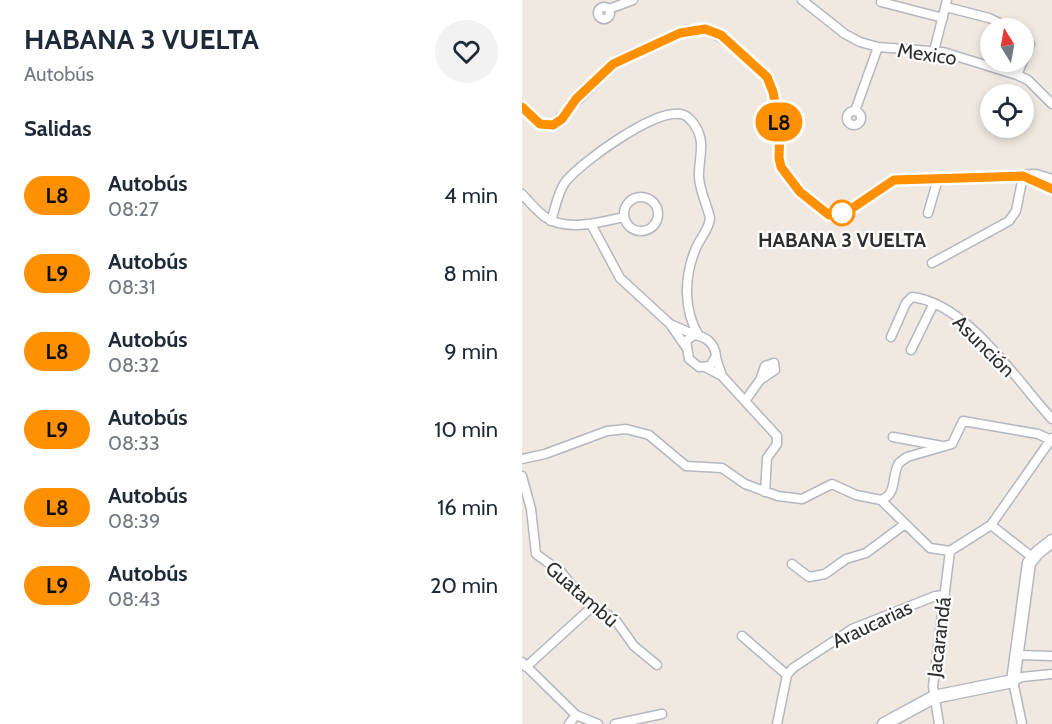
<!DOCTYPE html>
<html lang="es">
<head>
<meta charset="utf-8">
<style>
	:root { --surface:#fff; --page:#f2f2f3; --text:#1f2937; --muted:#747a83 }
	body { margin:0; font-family:Cabin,sans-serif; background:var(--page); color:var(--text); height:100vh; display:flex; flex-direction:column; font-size:22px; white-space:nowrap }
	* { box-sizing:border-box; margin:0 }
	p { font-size:20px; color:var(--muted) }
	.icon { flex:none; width:33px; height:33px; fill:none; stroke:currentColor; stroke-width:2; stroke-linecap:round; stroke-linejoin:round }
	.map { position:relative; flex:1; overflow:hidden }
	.panel { display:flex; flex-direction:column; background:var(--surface); width:522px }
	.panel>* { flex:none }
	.badge { padding:0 12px; border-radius:20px; font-size:21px; line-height:39px }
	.needle { width:39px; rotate:349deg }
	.tools { position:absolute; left:458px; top:18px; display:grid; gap:12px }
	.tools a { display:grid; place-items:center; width:54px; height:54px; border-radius:50%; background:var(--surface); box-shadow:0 3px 9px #0003; font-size:30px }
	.map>.badge { position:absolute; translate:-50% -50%; box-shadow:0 0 0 3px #fff }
	h2 { padding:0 24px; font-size:22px; line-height:54px }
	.round { display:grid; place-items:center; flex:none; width:63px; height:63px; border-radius:32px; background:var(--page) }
	.headline { display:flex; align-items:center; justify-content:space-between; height:102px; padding:0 24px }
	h1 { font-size:28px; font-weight:800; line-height:45px }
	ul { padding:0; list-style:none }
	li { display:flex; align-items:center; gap:18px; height:78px; padding:0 24px }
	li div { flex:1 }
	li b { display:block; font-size:22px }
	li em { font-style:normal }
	li .badge { min-width:66px; font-weight:700; text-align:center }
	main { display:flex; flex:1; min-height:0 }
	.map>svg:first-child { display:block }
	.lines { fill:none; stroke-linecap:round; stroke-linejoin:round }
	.minor-casing { stroke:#b4b7c1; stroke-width:11 }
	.secondary-casing { stroke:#b4b7c1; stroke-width:15 }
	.minor { stroke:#fff; stroke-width:8 }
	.secondary { stroke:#fff; stroke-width:12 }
	.line-casing { stroke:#fff; stroke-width:14 }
	.line { stroke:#ff9000; stroke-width:9 }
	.stop-dot { fill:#fff; stroke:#ff9000; stroke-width:3 }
	.labels { text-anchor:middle; stroke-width:4.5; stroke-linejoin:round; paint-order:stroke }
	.street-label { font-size:20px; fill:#2e2e2e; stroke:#fff }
	.stop-label { font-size:20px; font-weight:bold; fill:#2e2e2e; stroke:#fff }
</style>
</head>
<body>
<main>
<section class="panel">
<div class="headline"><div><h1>HABANA 3 VUELTA</h1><p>Autobús</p></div><a class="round"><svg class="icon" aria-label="heart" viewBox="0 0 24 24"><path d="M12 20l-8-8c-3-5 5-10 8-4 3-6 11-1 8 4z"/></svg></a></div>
<h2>Salidas</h2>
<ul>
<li><span class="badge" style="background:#ff9000;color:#111">L8</span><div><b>Autobús</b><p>08:27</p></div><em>4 min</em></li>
<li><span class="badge" style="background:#ff9000;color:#111">L9</span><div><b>Autobús</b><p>08:31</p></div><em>8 min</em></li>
<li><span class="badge" style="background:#ff9000;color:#111">L8</span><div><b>Autobús</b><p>08:32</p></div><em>9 min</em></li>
<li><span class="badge" style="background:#ff9000;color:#111">L9</span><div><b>Autobús</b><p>08:33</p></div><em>10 min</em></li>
<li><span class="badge" style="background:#ff9000;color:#111">L8</span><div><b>Autobús</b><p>08:39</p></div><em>16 min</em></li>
<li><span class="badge" style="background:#ff9000;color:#111">L9</span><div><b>Autobús</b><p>08:43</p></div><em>20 min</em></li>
</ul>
</section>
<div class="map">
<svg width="530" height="724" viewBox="0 0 530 724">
	<rect width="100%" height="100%" fill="#efe9e1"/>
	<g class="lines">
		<defs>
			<path id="minor" d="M280,0l43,34 15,8 18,5 65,5 74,23 11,5 24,24
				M359,2l62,16
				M424,7l43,11 21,10
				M76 13a6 6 0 1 1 12 0a6 6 0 1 1-12 0Z
				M87,9l24,-9
				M412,51l13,-51
				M495,75l13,-31 -7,-6
				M0,107l18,17 13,1 65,-65 68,-30 19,-1 25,14 37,34 6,14 7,36 -1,31 2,9 19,25 29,23 22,-6 43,-29 142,-6 16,5
				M333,111l23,-64
				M325 118a7 7 0 1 1 14 0a7 7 0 1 1-14 0Z
				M504,177l26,12
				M0,194c7,8 15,17 23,23 21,15 57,5 79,0
				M102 214a17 17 0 1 1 34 0a17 17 0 1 1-34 0Z
				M406,213l10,-34
				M29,221c4,-12 7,-30 15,-40 17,-20 87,-71 114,-67 5,0 11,6 14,10 13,18 4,35 5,54 1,13 8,27 11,40 -1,12 -10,20 -14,30 -12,28 -13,62 3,88
				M69,224l29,54 50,46
				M410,263l77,-42 7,-10 7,-35
				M172,335c12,1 21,9 22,21l-6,10 -11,1 -10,-8 -3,-18z
				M369,337l15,-34 6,-6c55,6 105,84 140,122
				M164,347l-16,-23 25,11
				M389,350l22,-45
				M183,367l17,9 -6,-18
				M200,376l55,60v8l-10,14 -2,34
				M223,401l15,-21 15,-10 -1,-7 -9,3 -5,14
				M371,437l49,9
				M0,459l23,-5 62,-23 19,-2 23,6 37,31 36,2 23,16 33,12 24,3 30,-15 24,11 25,5 49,48 20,3
				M0,476l9,33 5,45 25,18 27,33 26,13 20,28 23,19
				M359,500c17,-6 10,-25 18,-37l8,-6 45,-13 11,-23 75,13 13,6
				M469,525l41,32
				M428,551l41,-26 61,-87
				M270,564l17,13 16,-3 21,-15 20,-6 39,-29
				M220,636l45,39
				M496,655l34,1
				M0,662l54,53
				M4,667l66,-60
				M47,724l7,-9 22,9
				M93,724l47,-10
				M255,724l10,-49 6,-7 59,-39 83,-33 10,-1
				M417,724l-6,-38 17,-135
				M500,724l-9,-43 9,-4 30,-3"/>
			<path id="secondary" d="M362,724l50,-27 79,-16 16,-118 8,-10 15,-12"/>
		</defs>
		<!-- minor casing -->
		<use href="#minor" class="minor-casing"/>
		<!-- secondary casing -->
		<use href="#secondary" class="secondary-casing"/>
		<!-- minor -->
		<use href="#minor" class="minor"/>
		<!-- secondary -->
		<use href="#secondary" class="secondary"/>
	</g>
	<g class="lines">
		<defs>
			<path id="line" d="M0,107l18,17 13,1 9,-6 14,-20 37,-35 67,-31 25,-4 16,6 46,42 6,15 7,35 -1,31 2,9 19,25 29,23 22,-6 43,-29 129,-4 29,13"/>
		</defs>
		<!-- line casing -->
		<use href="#line" class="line-casing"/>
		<!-- line -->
		<use href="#line" class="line"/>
	</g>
	<!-- markers -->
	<circle class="stop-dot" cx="320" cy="213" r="12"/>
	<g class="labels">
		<!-- street labels -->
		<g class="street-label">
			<text transform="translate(405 54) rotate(8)" y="7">Mexico</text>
			<text transform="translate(462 346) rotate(45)" y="7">Asunción</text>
			<text transform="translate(60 594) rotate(41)" y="7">Guatambú</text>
			<text transform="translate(350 624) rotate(-25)" y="7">Araucarias</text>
			<text transform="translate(417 637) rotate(-83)" y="7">Jacarandá</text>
		</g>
		<!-- stop labels -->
		<g class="stop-label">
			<text x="320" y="247">HABANA 3 VUELTA</text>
		</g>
	</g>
</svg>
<div class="tools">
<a><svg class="needle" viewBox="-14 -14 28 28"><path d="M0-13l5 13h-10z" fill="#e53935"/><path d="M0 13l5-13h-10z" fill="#747a83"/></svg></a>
<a><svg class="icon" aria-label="locate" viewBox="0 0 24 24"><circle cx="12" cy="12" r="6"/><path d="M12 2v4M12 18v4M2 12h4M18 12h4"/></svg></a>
</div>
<b class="badge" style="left:257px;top:122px;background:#ff9000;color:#111">L8</b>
</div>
</main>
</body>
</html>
